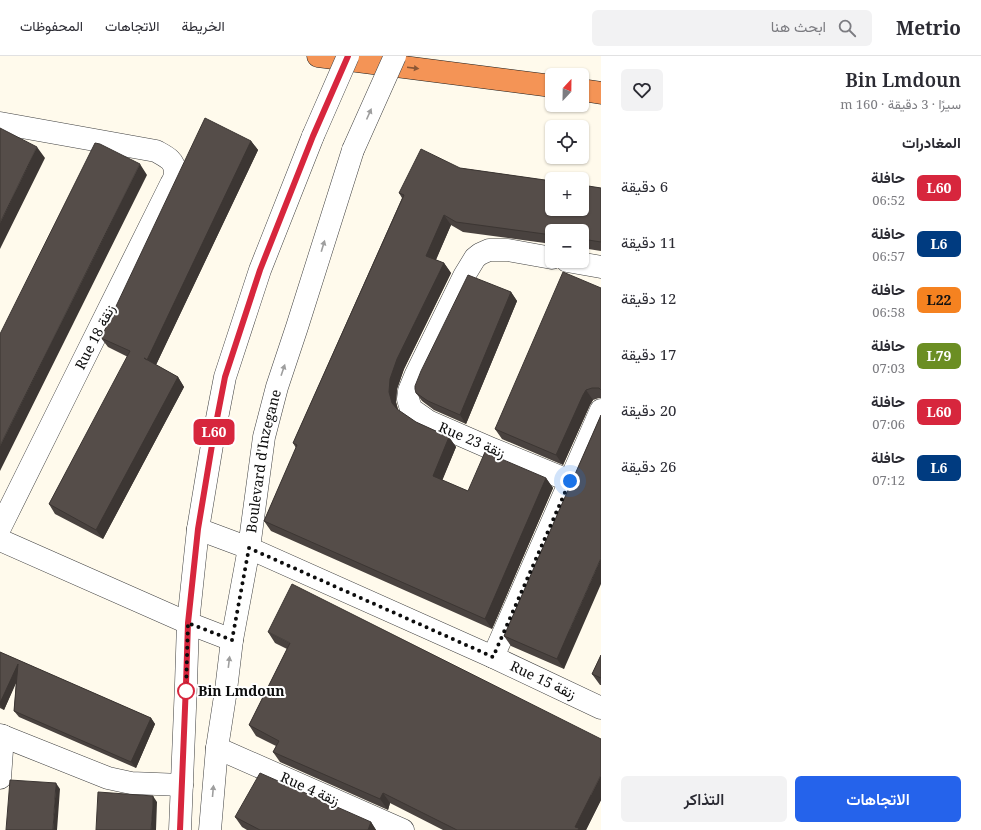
<!DOCTYPE html>
<html lang="ar">
<head>
<meta charset="utf-8">
<style>
	:root { --surface:#fff; --page:#f2f2f3; --text:#2b2b33; --muted:#7c7c81; --line:#e1e1e2; --accent:#2563eb }
	body { margin:0; font-family:"Noto Serif",Vazirmatn,serif; background:var(--page); color:var(--text); direction:rtl; height:100vh; display:flex; flex-direction:column; font-size:15px; white-space:nowrap }
	* { box-sizing:border-box; margin:0 }
	p { font-size:13px; color:var(--muted) }
	.icon { flex:none; width:22px; height:22px; fill:none; stroke:currentColor; stroke-width:2; stroke-linecap:round; stroke-linejoin:round }
	.map { position:relative; flex:1; overflow:hidden; direction:ltr }
	.panel { display:flex; flex-direction:column; background:var(--surface); width:380px }
	.panel>* { flex:none }
	.badge { padding:0 8px; border-radius:6px; font-size:14px; line-height:26px }
	.needle { width:26px; rotate:22deg }
	.buttons { position:absolute; left:545px; top:12px; display:grid; gap:8px }
	.buttons a { display:grid; place-items:center; width:44px; height:44px; border-radius:6px; background:var(--surface); box-shadow:0 1px 3px #0004; font-size:20px }
	.you { position:absolute; width:20px; height:20px; margin:-10px; border:3px solid #fff; border-radius:50%; background:#1a73e8; box-shadow:0 0 0 6px #1a73e833 }
	.map>.badge { position:absolute; translate:-50% -50%; box-shadow:0 0 0 2px #fff }
	h2 { padding:0 20px; font-size:15px; line-height:36px }
	.round { display:grid; place-items:center; flex:none; width:42px; height:42px; border-radius:6px; background:var(--page) }
	.summary { display:flex; align-items:center; justify-content:space-between; height:68px; padding:0 20px }
	h1 { font-size:19px; font-weight:600; line-height:30px }
	.cta { display:flex; gap:8px; margin-top:auto; padding:8px 20px }
	.cta a { flex:1; height:46px; border-radius:6px; background:var(--accent); color:#fff; font-size:16px; font-weight:600; line-height:46px; text-align:center }
	.cta a+a { background:var(--page); color:var(--text) }
	ul { padding:0; list-style:none }
	li { display:flex; align-items:center; gap:12px; height:56px; padding:0 20px }
	li div { flex:1 }
	li b { display:block; font-size:15px }
	li em { font-style:normal }
	li .badge { min-width:44px; font-weight:700; text-align:center }
	header { display:flex; align-items:center; gap:24px; box-sizing:border-box; height:56px; padding:0 20px; background:var(--surface); border-bottom:1px solid var(--line) }
	header strong { font-size:19px }
	nav { display:flex; gap:22px; margin-inline-start:auto; font-size:14px }
	.search { width:280px; height:36px; background:var(--page); display:flex; align-items:center; gap:10px; box-sizing:border-box; padding:0 14px; border-radius:6px; color:var(--muted); font-size:15px }
	main { display:flex; flex:1; min-height:0 }
	.map>svg:first-child { display:block }
	.lines { fill:none; stroke-linecap:round; stroke-linejoin:round }
	.minor-casing { stroke:#404040; stroke-width:23 }
	.highway-casing { stroke:#1e1e1e; stroke-width:23 }
	.minor { stroke:#fff; stroke-width:22 }
	.highway { stroke:#f49456; stroke-width:22 }
	.minor-bridge-casing { stroke:#404040; stroke-width:23; stroke-linecap:butt }
	.minor-bridge { stroke:#fff; stroke-width:22 }
	.wall { fill:#49423f }
	.shaded-wall { fill:#3c3633 }
	.building { fill:#554d49; stroke:#3c3633 }
	.oneway { fill:#8c5735 }
	.oneway2 { fill:#9e9e9e }
	.line-casing { stroke:#fff; stroke-width:9 }
	.line { stroke:#d7263d; stroke-width:6 }
	.walk { stroke:#0d0d0d; stroke-width:4; stroke-dasharray:0 7.2 }
	.stop-dot { fill:#fff; stroke:#d7263d; stroke-width:2 }
	.labels { text-anchor:middle; stroke-width:4; stroke-linejoin:round; paint-order:stroke }
	.street-label { font-size:14px; fill:#0d0d0d; stroke:#fff }
	.stop-label { font-size:14px; font-weight:bold; fill:#0d0d0d; stroke:#fff; text-anchor:start }
</style>
</head>
<body>
<header>
<strong>Metrio</strong>
<div class="search"><svg class="icon" aria-label="search" viewBox="0 0 24 24"><circle cx="10" cy="10" r="6"/><path d="M15 15l6 6"/></svg>ابحث هنا</div>
<nav><a>الخريطة</a><a>الاتجاهات</a><a>المحفوظات</a></nav>
</header>
<main>
<section class="panel">
<div class="summary"><div><h1>Bin Lmdoun</h1><p>سيرًا · 3 دقيقة · 160 m</p></div><a class="round"><svg class="icon" aria-label="heart" viewBox="0 0 24 24"><path d="M12 20l-8-8c-3-5 5-10 8-4 3-6 11-1 8 4z"/></svg></a></div>
<h2>المغادرات</h2>
<ul>
<li><span class="badge" style="background:#d7263d;color:#fff">L60</span><div><b>حافلة</b><p>06:52</p></div><em>6 دقيقة</em></li>
<li><span class="badge" style="background:#003b80;color:#fff">L6</span><div><b>حافلة</b><p>06:57</p></div><em>11 دقيقة</em></li>
<li><span class="badge" style="background:#f58220;color:#111">L22</span><div><b>حافلة</b><p>06:58</p></div><em>12 دقيقة</em></li>
<li><span class="badge" style="background:#6b8e23;color:#fff">L79</span><div><b>حافلة</b><p>07:03</p></div><em>17 دقيقة</em></li>
<li><span class="badge" style="background:#d7263d;color:#fff">L60</span><div><b>حافلة</b><p>07:06</p></div><em>20 دقيقة</em></li>
<li><span class="badge" style="background:#003b80;color:#fff">L6</span><div><b>حافلة</b><p>07:12</p></div><em>26 دقيقة</em></li>
</ul>
<div class="cta"><a>الاتجاهات</a><a>التذاكر</a></div>
</section>
<div class="map">
<svg width="601" height="774" viewBox="0 0 601 774">
	<rect width="100%" height="100%" fill="#fffaec"/>
	<g class="lines">
		<defs>
			<g id="minor">
				<path d="M0,67l156,28c9,5 19,9 19,21 0,4 -2,9 -4,12l-99,199 -72,145"/>
				<path d="M552,202l-44,-8h-19l-9,4 -5,4 -11,18 -48,98 -7,17 -1,8 3,10 17,12 62,27 80,33"/>
				<path d="M567,205l34,6"/>
				<path d="M198,473l51,19 244,109 108,51"/>
				<path d="M0,484l188,83 44,17"/>
				<path d="M493,601l108,-247"/>
				<path d="M0,679l108,43 23,5 51,2"/>
				<path d="M217,692l186,82"/>
				<path d="M0,722l3,-42"/>
				<path d="M180,774l6,-146 2,-61 10,-94 15,-90 12,-62 35,-107 53,-134"/>
				<path id="s1" d="M210,774l7,-82 9,-58 6,-50 17,-92 15,-111 13,-50 20,-60 56,-177"/>
			</g>
			<path id="highway" d="M318,0l234,30
				M582,34l19,3"/>
		</defs>
		<!-- minor casing -->
		<use href="#minor" class="minor-casing"/>
		<!-- highway casing -->
		<use href="#highway" class="highway-casing"/>
		<!-- minor -->
		<use href="#minor" class="minor"/>
		<!-- highway -->
		<use href="#highway" class="highway"/>
		<defs>
			<path id="minor-bridge" d="M313,80l35,-80
				M353,94l42,-94"/>
		</defs>
		<!-- minor-bridge casing -->
		<use href="#minor-bridge" class="minor-bridge-casing"/>
		<!-- minor-bridge -->
		<use href="#minor-bridge" class="minor-bridge"/>
	</g>
	<!-- wall -->
	<path class="wall" d="M251,85l7,9 -102,215 22,12 6,10 -81,152 -48,-25 -6,-10 79,-147 -20,-10 -7,-9z
		M460,112l141,20v63l-19,-3v-17h-30v13l-89,-12 -12,-7 -15,35 8,3 7,10 -47,96 -7,20 -1,13 2,8 18,12 33,15 7,10 -14,33 26,11 78,-13 7,10 -61,141 -221,-98 -7,-10 32,-73 -3,-5 109,-245 -3,-5z
		M601,232v110h-2l-6,2 -3,5 -27,60 -61,-26 -7,-10z
		M511,236l6,9 -51,123 -32,-14 -12,-9 -6,-8z
		M601,359l-37,254 -53,-23 -7,-10z
		M268,576l333,168 -15,30h-143l-53,-27 -2,7 -108,-48 -7,-10 3,-6 -20,-10 -7,-11 38,-76 -12,-6z
		M0,596l151,66 4,6 -19,44 -117,-51 -5,-6 2,-29 -12,28 -4,-2z
		M601,599v30h-1l-8,-11z
		M235,761l136,5 5,8h-129l-5,-3z"/>
	<!-- shaded-wall -->
	<path class="shaded-wall" d="M251,85l7,9 -104,219 -7,-9z
		M37,91l8,11 -45,91v-26z
		M140,108l7,11 -147,296v-25z
		M444,159l7,10 -18,41 -7,-10z
		M444,207l7,10 -47,96 -7,20 -1,13 3,11 -7,-10 -3,-11 1,-13 7,-20z
		M511,236l6,9 -51,123 -6,-9z
		M178,321l6,10 -81,152 -7,-9z
		M586,334l7,10 -3,5 -27,60 -7,-10 27,-60z
		M449,381l7,10 -16,39 -7,-10z
		M546,422l7,10 -61,141 -7,-10z
		M601,502v26l-37,85 -7,-10z
		M18,608l4,6 -18,40 -4,-5v-2z
		M151,662l4,6 -19,44 -5,-6z
		M601,719v25l-15,30h-8l-3,-3z
		M56,727l4,6 -3,41h-4z
		M383,737l7,10 -2,7 -8,-11z
		M153,740l4,6 -1,28h-5z
		M371,766l5,8h-8z"/>
	<!-- building -->
	<path class="building" d="M205,62l46,23 -104,219 -3,-2 34,19 -82,153 -47,-26 81,-153 -29,-13z
		M0,72l37,19 -37,76z
		M95,87l5,1 40,20 -140,282v-112z
		M421,93l39,19 92,13v28h30v-24l19,3v54l-19,-3v-8h-30v4l-96,-13 -12,-7 -18,41 18,7 -47,96 -7,20 -1,13 3,11 5,6 19,13 33,15 -16,39 35,15 17,-39 61,26 -61,141 -221,-98 33,-76 -4,-2 111,-248 -5,-2z
		M563,216l38,16v102l-2,-2h-7l-6,2 -3,5 -27,60 -61,-26z
		M468,219l43,17 -51,123 -32,-14 -12,-8 -1,-4v-3l6,-15z
		M601,359v143l-44,101 -53,-23z
		M292,528l309,155v36l-26,52 4,1 -1,2h-121l-74,-37 -3,6 -107,-47 6,-11 -30,-16 41,-82 -22,-11z
		M0,596l151,66 -20,44 -117,-51 4,-47 -18,39z
		M601,599v23l-9,-4z
		M260,717l111,49 -3,8h-108l-25,-13z
		M10,724l46,3 -3,47h-47z
		M98,736l55,4v10l-2,24h-55z"/>
	<!-- one-way arrows -->
	<defs><path id="oneway-solid" d="M-6-.8H1V-3.2L6.5 0L1 3.2V.8H-6Z"/></defs>
	<use class="oneway" href="#oneway-solid" transform="translate(413 12) rotate(7)"/>
	<g class="oneway2">
		<use href="#oneway-solid" transform="translate(369 58) rotate(-66)"/>
		<use href="#oneway-solid" transform="translate(323 190) rotate(-73)"/>
		<use href="#oneway-solid" transform="translate(283 314) rotate(-71)"/>
		<use href="#oneway-solid" transform="translate(229 606) rotate(-83)"/>
		<use href="#oneway-solid" transform="translate(213 735) rotate(-85)"/>
	</g>
	<g class="lines">
		<defs>
			<path id="line" d="M180,774l6,-146 2,-61 10,-94 15,-90 12,-62 35,-107 53,-134 35,-80"/>
		</defs>
		<!-- line casing -->
		<use href="#line" class="line-casing"/>
		<!-- line -->
		<use href="#line" class="line"/>
		<!-- walk -->
		<path class="walk" d="M186,635l2,-68 44,17 17,-92 244,109 77,-176"/>
	</g>
	<!-- markers -->
	<circle class="stop-dot" cx="186" cy="635" r="8"/>
	<g class="labels">
		<!-- street labels -->
		<g class="street-label">
			<text transform="translate(95 281) rotate(-63)" y="5">Rue 18 زنقة</text>
			<text transform="translate(472 384) rotate(23)" y="5">Rue 23 زنقة</text>
			<text dy="5" stroke="none"><textPath href="#s1" startOffset="373">Boulevard d'Inzegane</textPath></text>
			<text transform="translate(543 624) rotate(25)" y="5">Rue 15 زنقة</text>
			<text transform="translate(310 733) rotate(24)" y="5">Rue 4 زنقة</text>
		</g>
		<!-- stop labels -->
		<g class="stop-label">
			<text x="198" y="640">Bin Lmdoun</text>
		</g>
	</g>
</svg>
<div class="buttons">
<a><svg class="needle" viewBox="-14 -14 28 28"><path d="M0-13l5 13h-10z" fill="#e53935"/><path d="M0 13l5-13h-10z" fill="#7c7c81"/></svg></a>
<a><svg class="icon" aria-label="locate" viewBox="0 0 24 24"><circle cx="12" cy="12" r="6"/><path d="M12 2v4M12 18v4M2 12h4M18 12h4"/></svg></a>
<a>+</a>
<a>−</a>
</div>
<div class="you" style="left:570px;top:425px"></div>
<b class="badge" style="left:214px;top:376px;background:#d7263d;color:#fff">L60</b>
</div>
</main>
</body>
</html>
